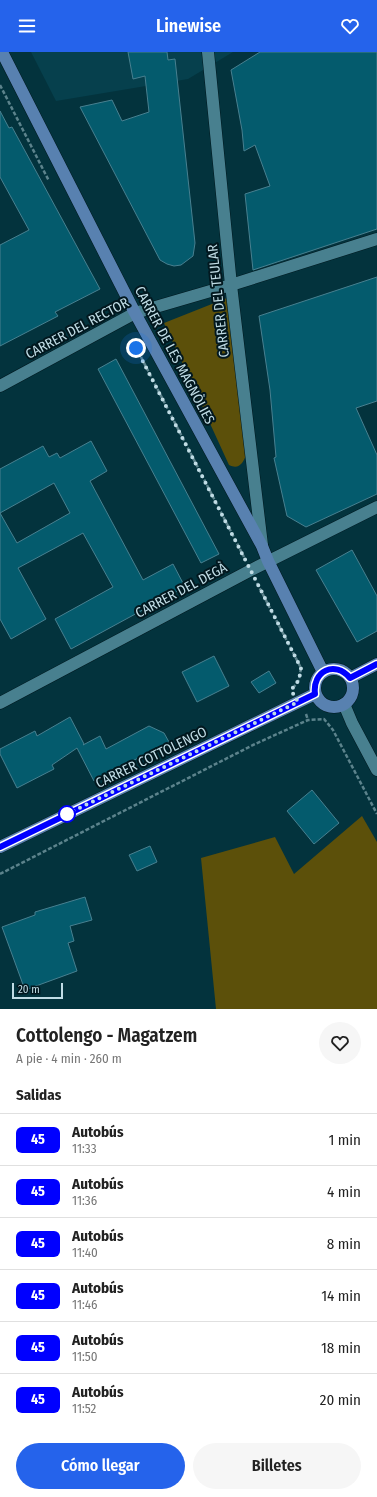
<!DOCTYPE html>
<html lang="es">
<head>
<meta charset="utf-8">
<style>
	:root { --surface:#fff; --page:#f6f6f6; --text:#222; --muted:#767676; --line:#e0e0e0; --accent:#2563eb }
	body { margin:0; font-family:"Fira Sans Condensed",sans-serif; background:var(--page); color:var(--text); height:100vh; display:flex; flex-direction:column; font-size:15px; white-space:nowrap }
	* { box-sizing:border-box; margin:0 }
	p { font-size:13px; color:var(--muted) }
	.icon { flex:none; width:22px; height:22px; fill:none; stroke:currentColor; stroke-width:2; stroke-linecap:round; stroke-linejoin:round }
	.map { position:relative; height:957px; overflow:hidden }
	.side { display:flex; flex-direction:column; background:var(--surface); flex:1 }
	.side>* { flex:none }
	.badge { padding:0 8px; border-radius:6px; font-size:14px; line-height:26px }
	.scale { position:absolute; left:12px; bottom:10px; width:51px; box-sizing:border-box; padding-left:4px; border:2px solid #c0dce5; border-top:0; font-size:11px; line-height:14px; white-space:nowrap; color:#c0dce5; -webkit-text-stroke:3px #02181f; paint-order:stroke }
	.you { position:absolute; width:20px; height:20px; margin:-10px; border:3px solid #fff; border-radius:50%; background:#1a73e8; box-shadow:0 0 0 6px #1a73e833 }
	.map>.badge { position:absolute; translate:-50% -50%; box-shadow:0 0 0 2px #fff }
	h2 { padding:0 16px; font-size:15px; line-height:36px }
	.round { display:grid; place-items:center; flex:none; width:42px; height:42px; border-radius:21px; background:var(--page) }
	.head { display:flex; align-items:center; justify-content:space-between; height:68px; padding:0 16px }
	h1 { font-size:19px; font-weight:600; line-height:30px }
	.button { display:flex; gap:8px; margin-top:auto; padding:8px 16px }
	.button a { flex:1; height:46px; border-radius:24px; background:var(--accent); color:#fff; font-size:16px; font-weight:600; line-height:46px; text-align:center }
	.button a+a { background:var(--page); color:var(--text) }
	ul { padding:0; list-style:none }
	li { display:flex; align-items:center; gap:12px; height:52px; padding:0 16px; border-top:1px solid var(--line) }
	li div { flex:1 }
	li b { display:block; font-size:15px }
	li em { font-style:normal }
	li .badge { min-width:44px; font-weight:700; text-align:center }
	header { display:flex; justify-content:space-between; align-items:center; height:52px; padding:0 16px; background:var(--accent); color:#fff; font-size:18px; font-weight:600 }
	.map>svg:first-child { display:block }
	.built { fill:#06404d }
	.green { fill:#5c500a }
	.building { fill:#045b6d; stroke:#488090; fill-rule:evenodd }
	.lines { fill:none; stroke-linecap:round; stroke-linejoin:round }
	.street-casing { stroke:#001920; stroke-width:13 }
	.secondary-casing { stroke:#001920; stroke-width:13 }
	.path { stroke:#5c838c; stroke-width:2.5; stroke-dasharray:4 2; stroke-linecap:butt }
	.street { stroke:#48808f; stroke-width:12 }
	.secondary { stroke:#5881b0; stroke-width:12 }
	.line-casing { stroke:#fff; stroke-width:9 }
	.line { stroke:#00f; stroke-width:6 }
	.walk { stroke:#c0dce5; stroke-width:4; stroke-dasharray:0 7.2 }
	.stop-dot { fill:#fff; stroke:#00f; stroke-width:2 }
	.labels { text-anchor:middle; stroke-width:4; stroke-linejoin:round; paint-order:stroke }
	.street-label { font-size:14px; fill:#c0dce5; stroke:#02181f }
</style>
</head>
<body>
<header><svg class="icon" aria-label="menu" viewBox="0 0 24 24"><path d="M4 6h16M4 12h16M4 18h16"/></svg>Linewise<svg class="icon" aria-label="heart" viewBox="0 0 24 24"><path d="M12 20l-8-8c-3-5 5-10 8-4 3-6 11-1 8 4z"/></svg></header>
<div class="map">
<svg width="377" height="957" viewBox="0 0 377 957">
	<rect width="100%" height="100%" fill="#03333d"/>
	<!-- built -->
	<path class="built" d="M31,0h202l-45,27 -132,22z"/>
	<!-- green -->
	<path class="green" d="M227,246l19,157c-3,8 -7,15 -17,10l-65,-142z
		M362,764l15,26v167h-161l-15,-151 74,-21 19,37z"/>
	<!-- building -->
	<path class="building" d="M128,0h39l1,8 7,-1 20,184 -2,13 -12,9 -7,1 -7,-2 -7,-4 -80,-153 32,-7 10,21 27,-9 -4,-36 -12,3z
		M260,0h117v177l-124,41 -8,-76 25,-8 -15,-41 -11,6 -2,-21 -11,-60z
		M0,59l9,17 3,-1 88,162 -45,23 3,4 -58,30v-101l29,-15 -29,-53z
		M377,225v124l-21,7 21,47v39l-71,33 -19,-11 -13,-58 2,-1 -6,-67 -11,-74z
		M116,307l103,195 -18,9 -103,-194z
		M91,389l16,30 -17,10 53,99 30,-16 12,23 -114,62 -16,-30 58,-32 -30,-54 -65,35 28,51 -35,20 -11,-20v-150l43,-23 6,11 8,-4 3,5zM54,431l16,30 -53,30 -17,-30z
		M352,498l25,46v35l-20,11 -41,-72z
		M214,604l15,30 -32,16 -15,-30z
		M269,619l7,12 -17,10 -8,-11z
		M70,665l14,27 -1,1 17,-9 6,13 43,-23 15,7 5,9 -75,39 -17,-33 -25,17 2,4 -37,19 -17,-34v-5l35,-18 2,5z
		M312,738l27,33 -25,21 -27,-33z
		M150,794l7,16 -20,9 -8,-16z
		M85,845l7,23 -22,6 4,15 -6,2 9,28 -52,19 -23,-63 33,-12v-3z"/>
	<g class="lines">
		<defs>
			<path id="street" d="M208,0l23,233 31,260
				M0,334l135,-73 96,-28 146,-46
				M0,651l251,-133 126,-63
				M344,652l8,19 25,47"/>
			<path id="secondary" d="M2,0l133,261 127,233 6,15 55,111
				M315 636a19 19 0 1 1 38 0a19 19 0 1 1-38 0Z
				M350,626l27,-14
				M0,795l315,-153"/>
		</defs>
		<!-- street casing -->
		<use href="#street" class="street-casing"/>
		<!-- secondary casing -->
		<use href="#secondary" class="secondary-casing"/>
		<!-- path -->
		<path class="path" d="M0,33l49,96
			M141,305l103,200
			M257,531l44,85 -2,12 -6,8
			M306,662l2,6
			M0,822l253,-129 55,-25 16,-1 9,11 44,84"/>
		<!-- street -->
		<use href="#street" class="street"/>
		<!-- secondary -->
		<use href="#secondary" class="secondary"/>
	</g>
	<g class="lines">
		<defs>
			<path id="line" d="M0,795l315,-153c-3,-23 20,-34 35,-16l27,-14"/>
		</defs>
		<!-- line casing -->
		<use href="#line" class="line-casing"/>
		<!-- line -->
		<use href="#line" class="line"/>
		<!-- walk -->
		<path class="walk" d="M67,762l231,-112 -7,-12 8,-10 2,-12 -165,-320"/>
	</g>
	<!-- markers -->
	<circle class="stop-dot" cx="67" cy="762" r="8"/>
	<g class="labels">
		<!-- street labels -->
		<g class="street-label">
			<text transform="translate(218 249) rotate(-96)" y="5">CARRER DEL TEULAR</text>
			<text transform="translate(77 276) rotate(-28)" y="5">CARRER DEL RECTOR</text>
			<text transform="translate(175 303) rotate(62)" y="5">CARRER DE LES MAGNÒLIES</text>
			<text transform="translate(181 538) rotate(-28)" y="5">CARRER DEL DEGÀ</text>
			<text transform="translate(151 705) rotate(-26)" y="5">CARRER COTTOLENGO</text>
		</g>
	</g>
</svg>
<div class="scale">20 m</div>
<div class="you" style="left:136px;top:296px"></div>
</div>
<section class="side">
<div class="head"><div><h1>Cottolengo - Magatzem</h1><p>A pie · 4 min · 260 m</p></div><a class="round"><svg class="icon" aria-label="heart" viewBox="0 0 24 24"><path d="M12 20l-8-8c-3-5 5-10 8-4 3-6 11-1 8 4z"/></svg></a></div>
<h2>Salidas</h2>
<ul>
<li><span class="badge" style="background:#00f;color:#fff">45</span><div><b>Autobús</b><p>11:33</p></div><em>1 min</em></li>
<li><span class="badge" style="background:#00f;color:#fff">45</span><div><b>Autobús</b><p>11:36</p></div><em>4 min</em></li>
<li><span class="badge" style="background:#00f;color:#fff">45</span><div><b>Autobús</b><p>11:40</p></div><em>8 min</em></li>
<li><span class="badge" style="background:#00f;color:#fff">45</span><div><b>Autobús</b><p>11:46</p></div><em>14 min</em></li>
<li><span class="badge" style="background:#00f;color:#fff">45</span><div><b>Autobús</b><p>11:50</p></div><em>18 min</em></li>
<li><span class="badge" style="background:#00f;color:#fff">45</span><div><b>Autobús</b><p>11:52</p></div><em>20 min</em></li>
</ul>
<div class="button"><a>Cómo llegar</a><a>Billetes</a></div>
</section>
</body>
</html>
